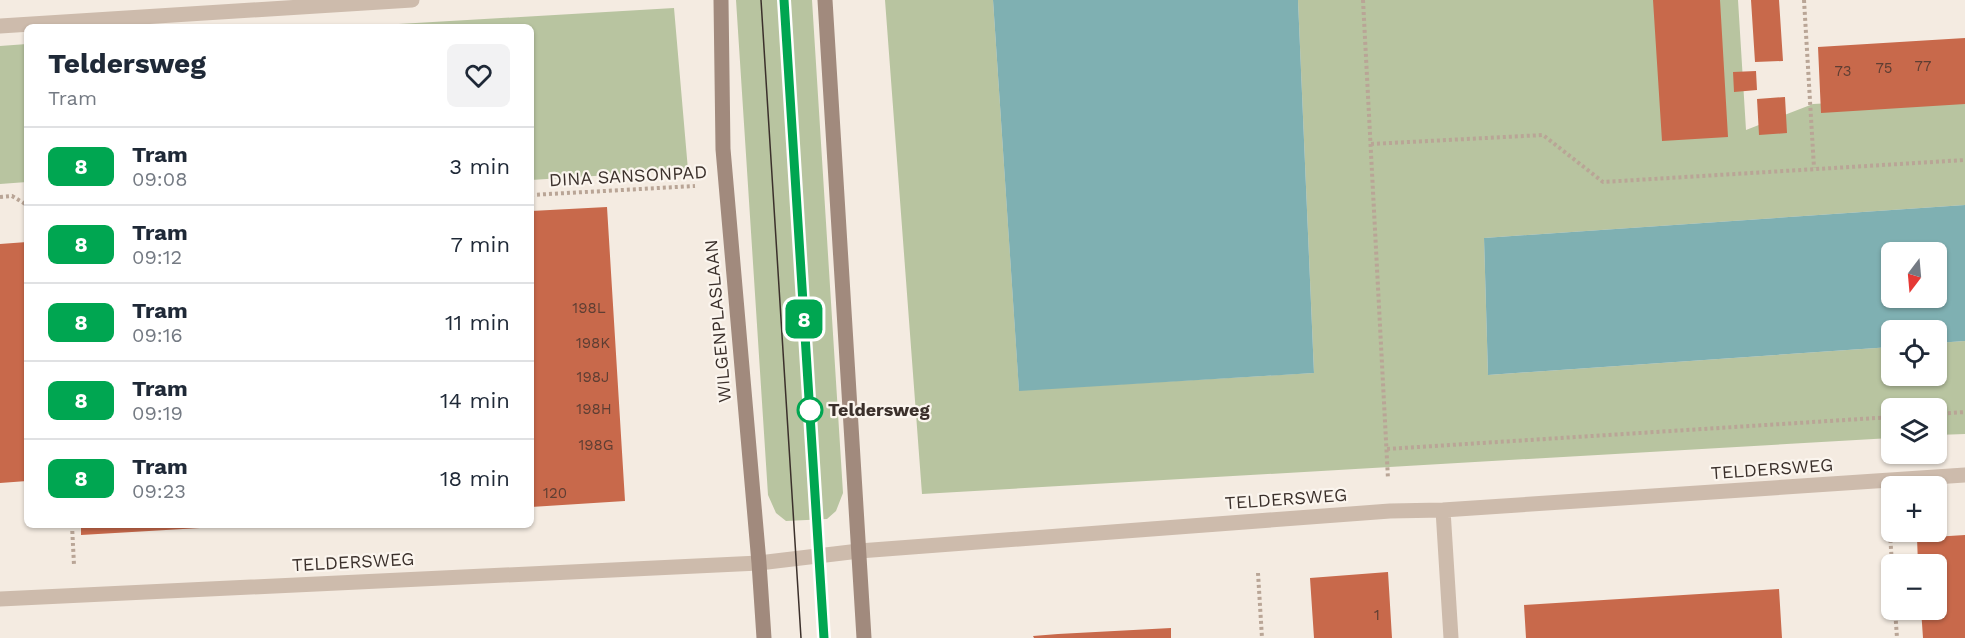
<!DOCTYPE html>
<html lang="en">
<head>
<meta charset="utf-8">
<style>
	:root { --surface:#fff; --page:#f2f2f3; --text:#1f2937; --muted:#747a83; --line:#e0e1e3 }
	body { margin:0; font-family:"Work Sans",sans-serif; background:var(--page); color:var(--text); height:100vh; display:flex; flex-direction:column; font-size:22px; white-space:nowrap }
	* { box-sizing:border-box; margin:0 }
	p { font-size:20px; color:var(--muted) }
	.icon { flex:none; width:33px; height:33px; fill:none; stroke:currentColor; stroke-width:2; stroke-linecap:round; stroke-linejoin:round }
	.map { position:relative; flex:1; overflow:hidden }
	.drawer { position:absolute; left:24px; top:24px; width:510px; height:504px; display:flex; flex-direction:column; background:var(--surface); border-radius:9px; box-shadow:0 2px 4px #0004 }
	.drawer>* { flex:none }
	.badge { padding:0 12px; border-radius:9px; font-size:21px; line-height:39px }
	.needle { width:39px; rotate:196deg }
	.controls { position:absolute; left:1881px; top:242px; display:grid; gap:12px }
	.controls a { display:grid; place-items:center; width:66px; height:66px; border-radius:9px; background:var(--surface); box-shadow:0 2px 4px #0004; font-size:30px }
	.map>.badge { position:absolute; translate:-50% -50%; box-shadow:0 0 0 3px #fff }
	.round { display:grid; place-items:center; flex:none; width:63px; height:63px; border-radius:9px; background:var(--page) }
	.head { display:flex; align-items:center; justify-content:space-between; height:102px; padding:0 24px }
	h1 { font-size:28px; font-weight:700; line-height:45px }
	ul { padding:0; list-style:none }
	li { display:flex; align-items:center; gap:18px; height:78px; padding:0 24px; border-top:2px solid var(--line) }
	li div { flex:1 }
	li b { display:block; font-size:22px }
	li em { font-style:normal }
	li .badge { min-width:66px; font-weight:700; text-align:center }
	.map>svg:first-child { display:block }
	.green { fill:#b8c4a0 }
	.water { fill:#7fb0b2; fill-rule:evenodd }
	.building { fill:#c8694b }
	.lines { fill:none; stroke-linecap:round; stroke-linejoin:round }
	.path { stroke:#b9a596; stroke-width:4; stroke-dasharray:3 3; stroke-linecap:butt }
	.street { stroke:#cdbbac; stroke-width:15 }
	.secondary { stroke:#a18a7d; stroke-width:15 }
	.tram { stroke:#3b302b; stroke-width:1.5 }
	.line-casing { stroke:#fff; stroke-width:14 }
	.line { stroke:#00a651; stroke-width:9 }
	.stop-dot { fill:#fff; stroke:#00a651; stroke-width:3 }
	.labels { text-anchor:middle; stroke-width:4.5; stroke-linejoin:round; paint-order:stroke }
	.number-label { font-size:15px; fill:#5e3e33 }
	.street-label { font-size:18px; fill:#3b302b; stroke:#fbf5ee }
	.stop-label { font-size:18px; font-weight:bold; fill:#3b302b; stroke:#fbf5ee; text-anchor:start }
</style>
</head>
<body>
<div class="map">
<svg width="1965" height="638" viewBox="0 0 1965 638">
	<rect width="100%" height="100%" fill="#f4ebe1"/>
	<!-- green -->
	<path class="green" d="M736,0h76l31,493 -7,18 -9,8 -41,2 -10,-8 -8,-18z
		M885,0h108l26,390 295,-17 -16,-373h440l8,130 67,-26 152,-8v109l-481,33 4,137 403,-28 1,28h44l1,-32 28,-2v93l-28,1 -1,-27h-44l-1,30 -969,56z
		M674,8l14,162 -157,10v-153h-184z
		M27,44v138l-27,2v-138z"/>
	<!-- water -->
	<path class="water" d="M993,0h305l16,373 -295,18z
		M1965,205v136l-28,2 -1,-13h-44l-1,17 -403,28 -4,-137zM1892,252h44v45h-44z"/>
	<!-- building -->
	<path class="building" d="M1653,0h67l8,137 -66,4z
		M1751,0h28l4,61 -28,1z
		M1965,38v66l-144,9 -3,-66z
		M1756,71l1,19 -23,2 -1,-20z
		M1785,97l2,36 -28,2 -2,-36z
		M607,207l18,294 -94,6v-296z
		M27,242v239l-27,2v-239z
		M81,525h136v2l-136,8z
		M1965,535v103h-42l-2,-29h15v-45h-18l-1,-26z
		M1388,572l4,66h-78l-4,-60z
		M1779,589l3,49h-256l-2,-33z
		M1171,628v10h-137l-1,-2 25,-2z"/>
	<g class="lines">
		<!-- path -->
		<path class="path" d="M1363,0l25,479
			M1804,0l10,168
			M1371,144l172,-9 60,47 362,-22
			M531,195l164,-9
			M0,197l12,-1 15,9
			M1936,414l29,-2
			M1387,449l505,-32
			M72,525l2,40
			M1890,534l2,30
			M1258,573l4,65
			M1895,609l2,29"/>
		<!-- street -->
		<path class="street" d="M0,26l412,-26
			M1443,510l8,128
			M0,599l759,-36 100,-12 531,-40 53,-1 522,-35"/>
		<!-- secondary -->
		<path class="secondary" d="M721,0l2,149 36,414 5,75
			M825,0l39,638"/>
		<!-- tram -->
		<path class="tram" d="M761,0l40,638
			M784,0l40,638"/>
	</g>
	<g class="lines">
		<defs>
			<path id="line" d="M784,0l40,638"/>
		</defs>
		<!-- line casing -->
		<use href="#line" class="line-casing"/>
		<!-- line -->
		<use href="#line" class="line"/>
	</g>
	<!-- markers -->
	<circle class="stop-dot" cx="810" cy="410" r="12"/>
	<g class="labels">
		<!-- number labels -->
		<g class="number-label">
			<text x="1923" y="71">77</text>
			<text x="1884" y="73">75</text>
			<text x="1843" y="76">73</text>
			<text x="589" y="313">198L</text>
			<text x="593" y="348">198K</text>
			<text x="593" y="382">198J</text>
			<text x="594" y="414">198H</text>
			<text x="596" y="450">198G</text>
			<text x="555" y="498">120</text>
			<text x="1377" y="620">1</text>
		</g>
		<!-- street labels -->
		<g class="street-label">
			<text transform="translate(628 176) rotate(-3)" y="6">DINA SANSONPAD</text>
			<text transform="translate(718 321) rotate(-95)" y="6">WILGENPLASLAAN</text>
			<text transform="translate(1772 469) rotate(-4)" y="6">TELDERSWEG</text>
			<text transform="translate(1286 499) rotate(-4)" y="6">TELDERSWEG</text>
			<text transform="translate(353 562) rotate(-3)" y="6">TELDERSWEG</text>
		</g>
		<!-- stop labels -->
		<g class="stop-label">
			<text x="828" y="416">Teldersweg</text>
		</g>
	</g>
</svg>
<div class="controls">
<a><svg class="needle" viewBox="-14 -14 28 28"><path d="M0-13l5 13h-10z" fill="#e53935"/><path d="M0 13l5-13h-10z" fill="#747a83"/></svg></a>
<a><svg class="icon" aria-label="locate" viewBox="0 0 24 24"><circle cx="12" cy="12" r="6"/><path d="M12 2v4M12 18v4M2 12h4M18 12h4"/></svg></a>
<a><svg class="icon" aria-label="layers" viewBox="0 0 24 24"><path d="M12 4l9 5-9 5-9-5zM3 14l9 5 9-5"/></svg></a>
<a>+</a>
<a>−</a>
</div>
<b class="badge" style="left:804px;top:319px;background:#00a651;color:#fff">8</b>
<section class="drawer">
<div class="head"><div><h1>Teldersweg</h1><p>Tram</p></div><a class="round"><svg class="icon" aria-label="heart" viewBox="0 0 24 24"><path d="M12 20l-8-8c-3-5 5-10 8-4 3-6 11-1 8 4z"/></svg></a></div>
<ul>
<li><span class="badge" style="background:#00a651;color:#fff">8</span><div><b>Tram</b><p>09:08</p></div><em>3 min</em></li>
<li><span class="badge" style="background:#00a651;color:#fff">8</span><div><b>Tram</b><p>09:12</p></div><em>7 min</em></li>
<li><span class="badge" style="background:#00a651;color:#fff">8</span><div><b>Tram</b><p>09:16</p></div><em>11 min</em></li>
<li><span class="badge" style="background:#00a651;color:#fff">8</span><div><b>Tram</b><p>09:19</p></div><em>14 min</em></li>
<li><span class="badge" style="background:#00a651;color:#fff">8</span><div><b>Tram</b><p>09:23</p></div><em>18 min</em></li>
</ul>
</section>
</div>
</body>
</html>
